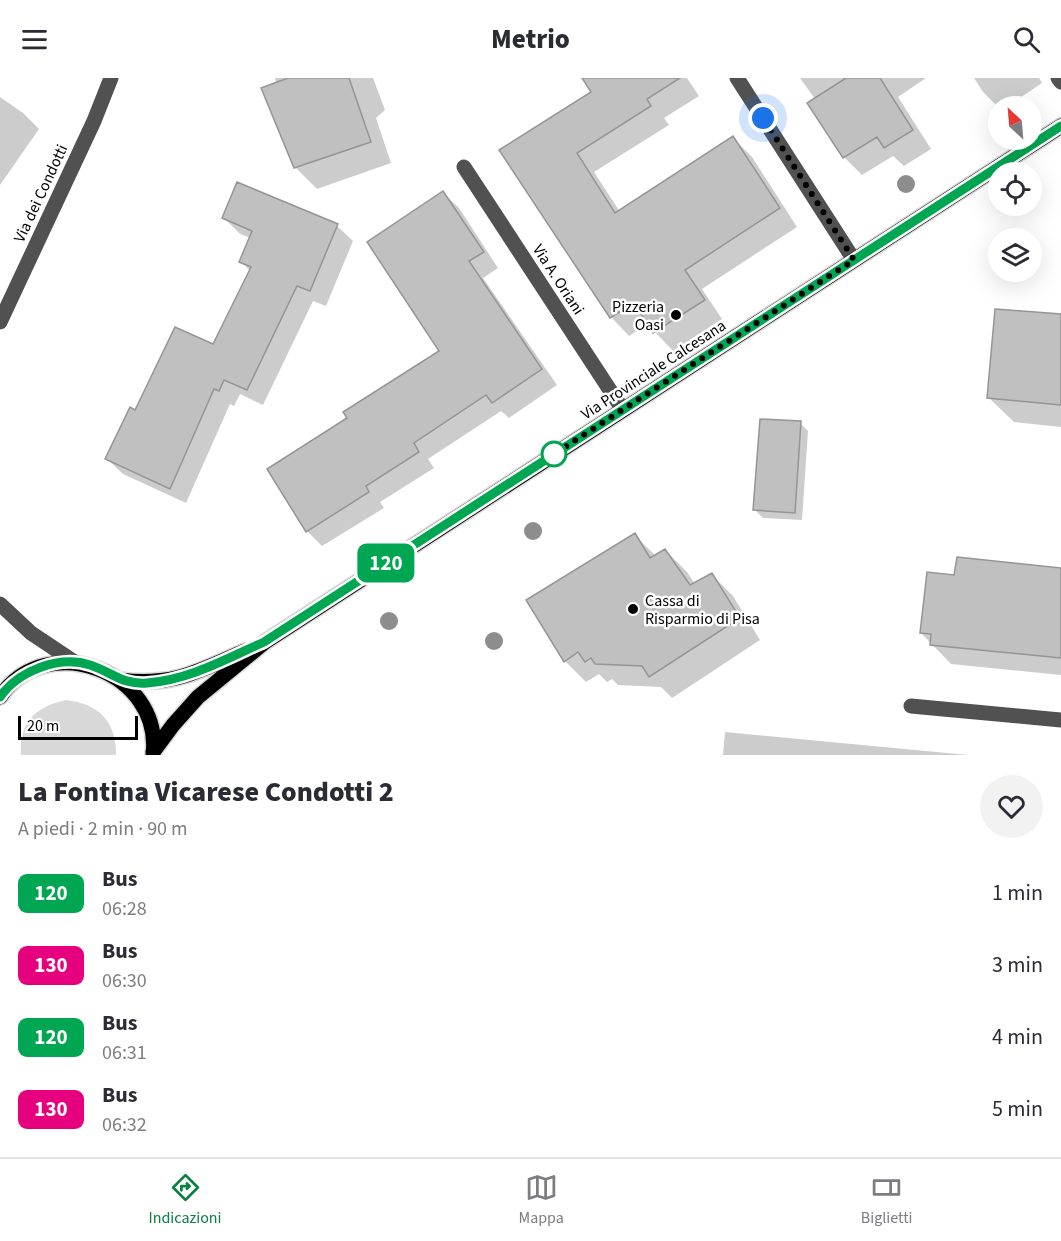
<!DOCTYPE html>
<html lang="it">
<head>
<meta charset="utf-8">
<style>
	:root { --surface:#fff; --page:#f2f2f3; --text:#2b2b33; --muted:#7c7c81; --line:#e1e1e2; --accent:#0b8043 }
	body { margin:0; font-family:"Source Sans 3",sans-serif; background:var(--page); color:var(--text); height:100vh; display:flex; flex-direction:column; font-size:22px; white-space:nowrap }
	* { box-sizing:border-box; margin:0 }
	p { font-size:20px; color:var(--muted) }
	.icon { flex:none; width:33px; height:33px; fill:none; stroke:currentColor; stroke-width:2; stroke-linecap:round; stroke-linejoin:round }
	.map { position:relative; height:677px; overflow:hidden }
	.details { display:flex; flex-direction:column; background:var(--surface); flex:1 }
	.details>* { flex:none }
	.badge { padding:0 12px; border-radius:9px; font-size:21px; line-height:39px }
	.needle { width:39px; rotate:334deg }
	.fabs { position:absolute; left:988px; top:18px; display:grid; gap:12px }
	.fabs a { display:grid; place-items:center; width:54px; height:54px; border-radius:50%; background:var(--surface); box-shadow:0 6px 24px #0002; font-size:30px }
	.scale { position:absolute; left:18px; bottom:15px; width:120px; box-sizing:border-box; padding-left:6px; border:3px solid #000; border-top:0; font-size:16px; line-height:21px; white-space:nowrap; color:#000; -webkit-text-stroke:4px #fff; paint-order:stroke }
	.you { position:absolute; width:30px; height:30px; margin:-15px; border:4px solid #fff; border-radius:50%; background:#1a73e8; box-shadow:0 0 0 9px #1a73e833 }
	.map>.badge { position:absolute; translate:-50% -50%; box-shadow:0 0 0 3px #fff }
	.round { display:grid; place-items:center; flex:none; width:63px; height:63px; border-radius:32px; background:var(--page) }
	.summary { display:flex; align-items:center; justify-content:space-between; height:102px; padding:0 18px }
	h1 { font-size:28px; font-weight:800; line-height:45px }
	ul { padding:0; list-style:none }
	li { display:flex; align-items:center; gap:18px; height:72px; padding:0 18px }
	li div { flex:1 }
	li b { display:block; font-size:22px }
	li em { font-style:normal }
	li .badge { min-width:66px; font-weight:700; text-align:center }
	header { display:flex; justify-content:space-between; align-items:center; height:78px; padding:0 18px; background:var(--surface); font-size:27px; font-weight:800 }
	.menu { display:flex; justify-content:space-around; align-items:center; height:84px; border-top:2px solid var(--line); background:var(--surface); font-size:16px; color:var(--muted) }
	.menu a { display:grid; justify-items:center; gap:3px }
	.menu .current { color:var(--accent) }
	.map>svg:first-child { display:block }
	.green { fill:#d8d8d8 }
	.shadow { fill:#0003 }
	.building { fill:#c0c0c0; stroke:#959595; stroke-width:1.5 }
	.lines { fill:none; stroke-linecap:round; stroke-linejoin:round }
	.major-casing { stroke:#dbdbdb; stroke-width:18 }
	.minor { stroke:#515151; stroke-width:15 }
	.major { stroke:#000; stroke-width:15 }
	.tree { fill:#8d8d8d }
	.line-casing { stroke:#fff; stroke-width:14 }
	.line { stroke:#00a651; stroke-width:9 }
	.walk { stroke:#000; stroke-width:6; stroke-dasharray:0 10.8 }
	.poi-dot { fill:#000; stroke:#fff; stroke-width:2 }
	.stop-dot { fill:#fff; stroke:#00a651; stroke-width:3 }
	.labels { text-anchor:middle; stroke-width:5; stroke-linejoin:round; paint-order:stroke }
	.street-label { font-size:16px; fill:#000; stroke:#fff }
	.poi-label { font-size:16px; fill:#000; stroke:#fff; text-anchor:end }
</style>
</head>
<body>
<header><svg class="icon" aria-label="menu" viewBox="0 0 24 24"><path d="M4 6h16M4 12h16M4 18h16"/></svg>Metrio<svg class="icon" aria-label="search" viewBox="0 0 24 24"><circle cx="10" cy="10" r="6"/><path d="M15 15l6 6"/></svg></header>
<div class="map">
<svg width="1061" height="677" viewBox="0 0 1061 677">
	<rect width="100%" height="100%" fill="#fff"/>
	<!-- green -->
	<path class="green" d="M66,622c33,4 50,21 50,55h-95c-2,-33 14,-48 45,-55z"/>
	<!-- shadow -->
	<path class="shadow" d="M275,0h98l12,32 -9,8 15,45 -74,26 -22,-22z
		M584,0h103l12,18 -35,22 5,7 -75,47 26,40 113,-74 19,19 45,70 -95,62 20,30 -49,32 -18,-19 -6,-9 -20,13 -18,-19 -110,-166 92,-59z
		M800,0h126l-28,19 33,52 -27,17 -11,-10 -31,19 -18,-18 -29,-58z
		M974,0h65l3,5 -34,23 -9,2 -16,-16z
		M0,19l23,16 16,16 -39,56z
		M238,106l99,42 16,15 -27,65 -13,-5 -50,104 -23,-11 -6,12 -4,-2 -44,99 -63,-29 -16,-15 29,-47 78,-66 36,-75 -9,-10 10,-23 -11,-4 -16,-16z
		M443,115l16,15 39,60 -15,10 74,107 -48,33 -8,-7 -73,48 6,9 -54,34 4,6 -62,38 -15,-15 42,-112 92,-68z
		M1061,238v111l-47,-5 -25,-24z
		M800,345l8,8 -6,89 -39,-2 -8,-8z
		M634,457l22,21 9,-6 22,22 8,12 17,-9 21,21 27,44 -88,58 -11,-11 -43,-2 -6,-6 -5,3 -8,-8 -13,8 -21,-21z
		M1061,491v106l-110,-11 -30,-31z
		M725,654l243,23h-245z"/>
	<!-- building -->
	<path class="building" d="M288,0h61l22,64 -77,26 -33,-80z
		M582,0h98l-33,21 4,7 -74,47 38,60 118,-77 47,72 -95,62 20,30 -52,33 -19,-30 -24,15 -111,-168 92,-58z
		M846,0h34l33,52 -29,18 -7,-11 -34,21 -36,-55z
		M237,104l101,42 -28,67 -13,-5 -50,104 -23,-10 -5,11 -5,-2 -44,100 -65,-30 25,-52 5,3 40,-83 38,17 38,-77 -12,-5 13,-31 -30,-13z
		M443,113l41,61 -15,9 73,108 -50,34 -6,-8 -72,48 5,9 -53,34 3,6 -63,40 -39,-63 80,-51 -4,-6 96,-61 -72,-109z
		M995,231l66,5v91l-74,-7z
		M760,341l41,2 -6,92 -42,-3z
		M635,455l15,25 15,-9 25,36 22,-12 28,45 -91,59 -7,-11 -47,-2 -4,-6 -6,4 -7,-10 -14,10 -38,-62z
		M957,479l104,11v90l-131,-13 1,-11 -11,-1 7,-61 27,3z"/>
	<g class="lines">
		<defs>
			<path id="major" d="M120,602c53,7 79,-9 125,-29
				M0,619c47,-69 163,-25 153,58
				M153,674l20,-27 25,-28 67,-55 796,-516"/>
		</defs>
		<!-- major casing -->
		<use href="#major" class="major-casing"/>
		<!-- minor -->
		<path class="minor" d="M737,0l117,182
			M1058,0l3,4
			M464,89l159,243
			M0,244l94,-201 17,-43
			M0,526l31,29 45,30
			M911,628l150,14"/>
		<!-- major -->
		<use href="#major" class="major"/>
	</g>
	<!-- trees -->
	<g class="tree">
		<circle cx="906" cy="106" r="9"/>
		<circle cx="533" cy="453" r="9"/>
		<circle cx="389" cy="543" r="9"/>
		<circle cx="494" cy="563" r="9"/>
	</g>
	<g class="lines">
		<defs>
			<path id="line" d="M0,619c18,-26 59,-42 90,-32 22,7 32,20 57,18 42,-3 79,-24 117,-41l797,-516"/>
		</defs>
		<!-- line casing -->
		<use href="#line" class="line-casing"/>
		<!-- line -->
		<use href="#line" class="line"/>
		<!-- walk -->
		<path class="walk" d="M554,376l-3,2 303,-196 -91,-142"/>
	</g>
	<!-- markers -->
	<g class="poi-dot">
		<circle cx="676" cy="237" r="6"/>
		<circle cx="633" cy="531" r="6"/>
	</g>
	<circle class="stop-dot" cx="554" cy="376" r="12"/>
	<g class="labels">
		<!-- street labels -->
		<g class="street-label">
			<text transform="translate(40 115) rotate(-65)" y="6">Via dei Condotti</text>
			<text transform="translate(559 201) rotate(57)" y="6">Via A. Oriani</text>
			<text transform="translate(653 291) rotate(-33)" y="6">Via Provinciale Calcesana</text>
		</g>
		<!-- poi labels -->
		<g class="poi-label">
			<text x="664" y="234">Pizzeria<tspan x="664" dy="18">Oasi</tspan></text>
			<text x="645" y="528" text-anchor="start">Cassa di<tspan x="645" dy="18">Risparmio di Pisa</tspan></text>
		</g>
	</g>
</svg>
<div class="fabs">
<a><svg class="needle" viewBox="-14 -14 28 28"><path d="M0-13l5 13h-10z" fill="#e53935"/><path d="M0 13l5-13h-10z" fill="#7c7c81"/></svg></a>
<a><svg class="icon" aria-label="locate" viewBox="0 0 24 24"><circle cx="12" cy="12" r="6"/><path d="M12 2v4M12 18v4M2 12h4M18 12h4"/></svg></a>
<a><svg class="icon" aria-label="layers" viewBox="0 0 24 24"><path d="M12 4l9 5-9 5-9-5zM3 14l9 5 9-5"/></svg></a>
</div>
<div class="scale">20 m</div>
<div class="you" style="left:763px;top:40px"></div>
<b class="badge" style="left:386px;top:485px;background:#00a651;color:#fff">120</b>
</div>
<section class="details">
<div class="summary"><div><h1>La Fontina Vicarese Condotti 2</h1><p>A piedi · 2 min · 90 m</p></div><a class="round"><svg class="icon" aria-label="heart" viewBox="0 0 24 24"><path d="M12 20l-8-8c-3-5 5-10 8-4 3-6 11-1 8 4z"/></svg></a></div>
<ul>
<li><span class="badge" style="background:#00a651;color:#fff">120</span><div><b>Bus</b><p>06:28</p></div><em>1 min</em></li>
<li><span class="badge" style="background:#e6007e;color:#fff">130</span><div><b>Bus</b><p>06:30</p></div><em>3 min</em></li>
<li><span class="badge" style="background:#00a651;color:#fff">120</span><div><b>Bus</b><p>06:31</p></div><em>4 min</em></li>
<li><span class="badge" style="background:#e6007e;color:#fff">130</span><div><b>Bus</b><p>06:32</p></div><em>5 min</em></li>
</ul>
</section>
<nav class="menu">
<a class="current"><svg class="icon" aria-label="directions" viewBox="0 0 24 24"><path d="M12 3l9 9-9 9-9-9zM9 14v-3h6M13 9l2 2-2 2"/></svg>Indicazioni</a>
<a><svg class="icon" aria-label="map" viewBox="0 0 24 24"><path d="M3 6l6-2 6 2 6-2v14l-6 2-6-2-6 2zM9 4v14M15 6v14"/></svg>Mappa</a>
<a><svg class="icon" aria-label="tickets" viewBox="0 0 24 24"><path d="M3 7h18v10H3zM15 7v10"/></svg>Biglietti</a>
</nav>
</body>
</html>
